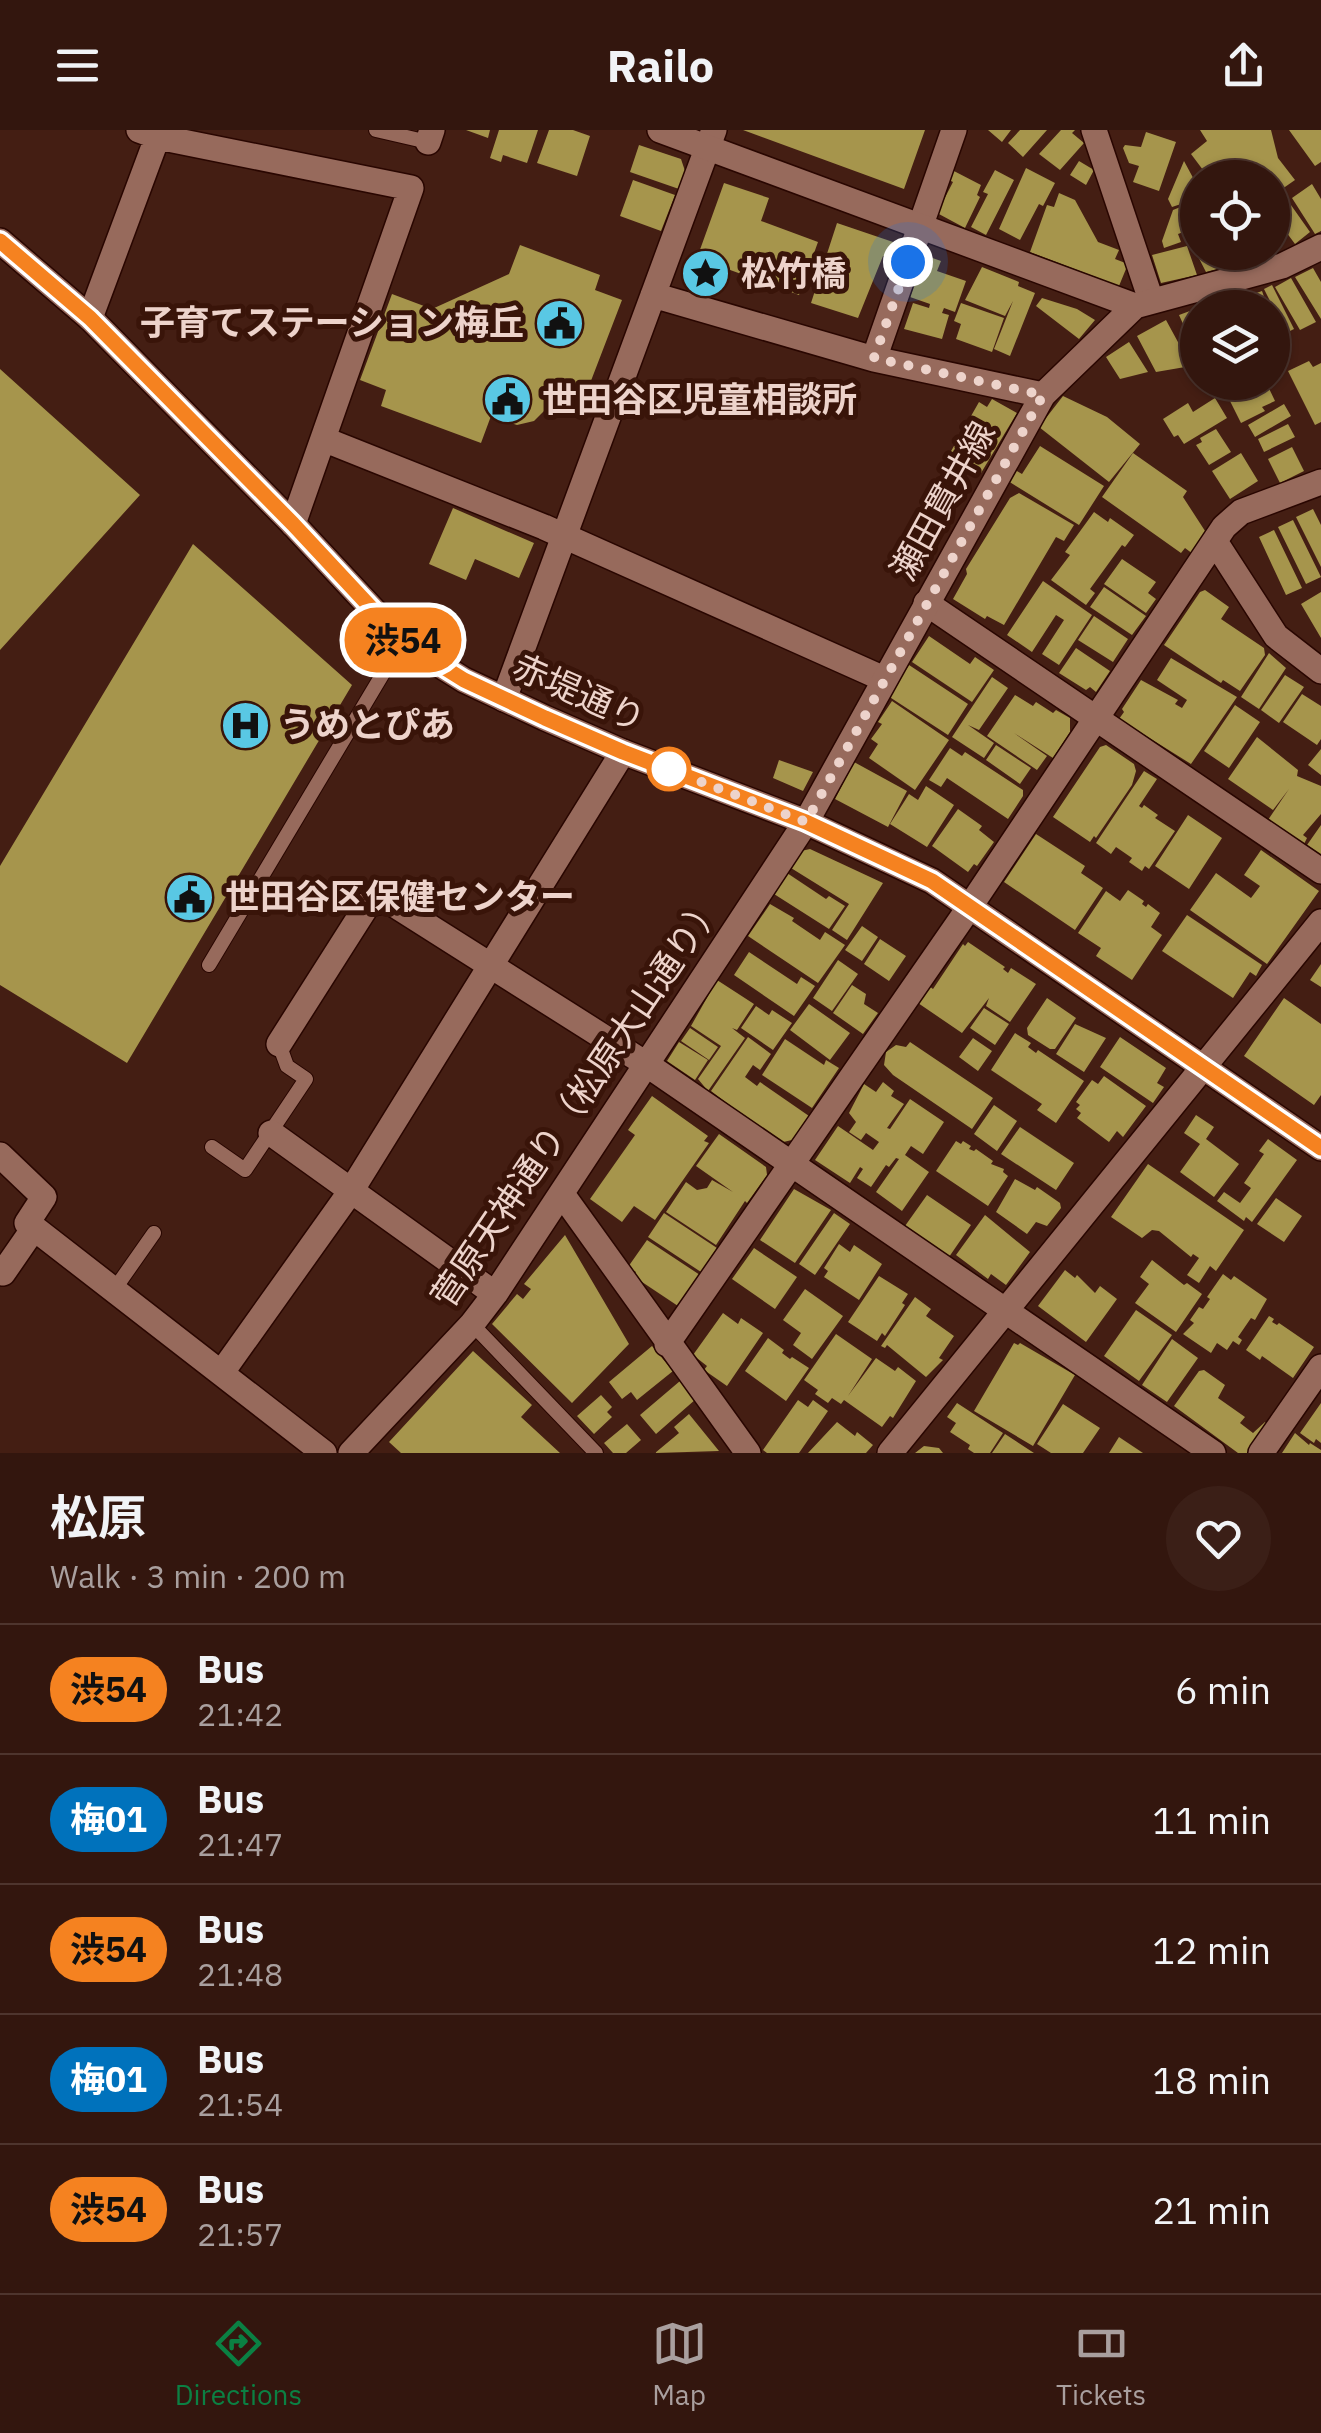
<!DOCTYPE html>
<html lang="en">
<head>
<meta charset="utf-8">
<style>
	:root { --surface:#33160e; --page:#3b1f17; --text:#f1f3f6; --muted:#a99f9e; --line:#4e352e; --accent:#0b8043 }
	body { margin:0; font-family:"IBM Plex Sans","Noto Sans JP",sans-serif; background:var(--page); color:var(--text); height:100vh; display:flex; flex-direction:column; font-size:38px; white-space:nowrap }
	* { box-sizing:border-box; margin:0 }
	p { font-size:32px; color:var(--muted) }
	.icon { flex:none; width:55px; height:55px; fill:none; stroke:currentColor; stroke-width:2; stroke-linecap:round; stroke-linejoin:round }
	.map { position:relative; height:1323px; overflow:hidden }
	.drawer { display:flex; flex-direction:column; background:var(--surface); flex:1 }
	.drawer>* { flex:none }
	.badge { padding:0 20px; border-radius:32px; font-size:35px; line-height:65px }
	.fabs { position:absolute; left:1180px; top:30px; display:grid; gap:20px }
	.fabs a { display:grid; place-items:center; width:110px; height:110px; border-radius:50%; background:var(--surface); box-shadow:0 2px 8px #0004,0 0 0 2px var(--line); font-size:50px }
	.you { position:absolute; width:50px; height:50px; margin:-25px; border:8px solid #fff; border-radius:50%; background:#1a73e8; box-shadow:0 0 0 15px #1a73e833 }
	.map>.badge { position:absolute; translate:-50% -50%; box-shadow:0 0 0 5px #fff }
	.round { display:grid; place-items:center; flex:none; width:105px; height:105px; border-radius:52px; background:var(--page) }
	.overview { display:flex; align-items:center; justify-content:space-between; height:170px; padding:0 50px }
	h1 { font-size:48px; font-weight:700; line-height:75px }
	ul { padding:0; list-style:none }
	li { display:flex; align-items:center; gap:30px; height:130px; padding:0 50px; border-top:2px solid var(--line) }
	li div { flex:1 }
	li b { display:block; font-size:38px }
	li em { font-style:normal }
	li .badge { min-width:110px; font-weight:700; text-align:center }
	header { display:flex; justify-content:space-between; align-items:center; height:130px; padding:0 50px; background:var(--surface); font-size:45px; font-weight:700 }
	.dock { display:flex; justify-content:space-around; align-items:center; height:140px; border-top:2px solid var(--line); background:var(--surface); font-size:28px; color:var(--muted) }
	.dock a { display:grid; justify-items:center; gap:5px }
	.dock .current { color:var(--accent) }
	.map>svg:first-child { display:block }
	.building { fill:#a6954c }
	.lines { fill:none; stroke-linecap:round; stroke-linejoin:round }
	.lane-casing { stroke:#290600; stroke-width:16 }
	.street-casing { stroke:#290600; stroke-width:28 }
	.secondary-casing { stroke:#290600; stroke-width:28 }
	.lane { stroke:#976a5c; stroke-width:14 }
	.street { stroke:#976a5c; stroke-width:25 }
	.secondary { stroke:#976a5c; stroke-width:25 }
	.line-casing { stroke:#fff; stroke-width:22 }
	.line { stroke:#f58220; stroke-width:15 }
	.walk { stroke:#edd3cb; stroke-width:10; stroke-dasharray:0 18 }
	.stop-dot { fill:#fff; stroke:#f58220; stroke-width:5 }
	.labels { text-anchor:middle; stroke-width:10; stroke-linejoin:round; paint-order:stroke }
	.poi-label { font-size:35px; font-weight:bold; fill:#edd3cb; stroke:#391409; text-anchor:start }
	.street-label { font-size:35px; fill:#edd3cb; stroke:#391409 }
</style>
</head>
<body>
<header><svg class="icon" aria-label="menu" viewBox="0 0 24 24"><path d="M4 6h16M4 12h16M4 18h16"/></svg>Railo<svg class="icon" aria-label="share" viewBox="0 0 24 24"><path d="M12 15V3M7 8l5-5 5 5M5 13v7h14v-7"/></svg></header>
<div class="map">
<svg width="1321" height="1323" viewBox="0 0 1321 1323">
	<rect width="100%" height="100%" fill="#441e13"/>
	<!-- building -->
	<path class="building" d="M466,0h24l-2,8z
		M499,0h39l-11,33 -24,-8 -2,7 -11,-4z
		M549,0h24l17,6 -13,40 -40,-13z
		M743,0h182l-21,59z
		M988,0h23l-9,12z
		M1020,0h27l-24,27 -15,-14z
		M1061,0h14l-3,3 12,10 -24,27 -21,-16z
		M1200,0h71l7,28 17,22 -23,16v-18h-63l-18,-24 16,-13z
		M1289,0h32v32l-6,4z
		M1146,2l30,10 -17,49 -26,-9 6,-16 -10,-3 -6,-15 2,-3 16,2z
		M639,15l42,14 4,12 -6,18 -49,-17z
		M1079,31l15,9 -8,15 -16,-10z
		M1184,31l14,26v36l-14,-20 -12,4 -4,-8z
		M1026,38l29,15 -12,23 -4,-2 -19,36 -21,-11z
		M952,40l29,15 -4,10 3,2 -15,31 -28,-15 16,-31 -6,-3z
		M995,40l19,10 -28,55 -15,-8 17,-33 -5,-2z
		M633,50l42,15 -14,36 -41,-15z
		M724,53l45,15 -8,23 57,21 -19,53 -102,-37z
		M1312,54l9,15v32l-6,3 -23,-36z
		M1059,63l16,7 23,42 21,8 -4,9 13,5 -9,22 -89,-34 17,-47 7,2z
		M1286,68l24,34 -15,12 -23,-31v-5z
		M1183,76l9,23 -14,5 3,8 -17,6 -2,-7 11,-31z
		M837,93l59,20 -6,15 -7,-2 -25,62 -47,-15z
		M1272,97l11,17 -11,8z
		M1198,107v15h14l9,16 -15,4 -17,-33z
		M520,115l80,30 -5,15 27,10 -38,99 -25,-9 -3,9 -22,22 -17,4 -26,-9 -10,27 -100,-37 5,-16 -26,-10 32,-86 40,15 77,-35z
		M1187,116l10,29 -36,8 -9,-28z
		M1217,122h16l5,9 -12,5z
		M924,125l17,6 -4,10 29,10 -11,31 -11,-4 -2,5 7,2 -7,24 -38,-10 9,-26 16,5 1,-4 -20,-7z
		M982,137l37,15 -1,4 17,7 -25,63 -16,-7 19,-48 -8,15 -40,-16z
		M1313,138l8,14v37l-26,-42z
		M1291,148l25,44 -16,8 -25,-43z
		M1272,155l22,44 -8,4 -22,-44z
		M1262,161l6,17h-28l-3,-8z
		M1042,168l35,11 18,11 -16,19 -43,-33z
		M1230,168l4,10h-29v-1z
		M961,173l43,15 -12,34 -36,-13 5,-15 -7,-3z
		M1198,178v49l-19,-42z
		M1166,190l25,46 -35,6 -19,-36z
		M1272,190l8,20 -8,3z
		M1129,212l19,30 -28,7 -14,-22z
		M1309,231l4,6 8,-4v59l-6,3 -27,-54z
		M0,239l140,126 -140,155z
		M1262,252h4l9,19 -13,6 3,4 -24,12 -12,-24z
		M1063,266l44,21 33,27 -31,38 -70,-55z
		M1215,268l12,20 -43,26 -6,-9 -4,2 -11,-18 25,-16 5,9z
		M992,269l25,14 -36,60 -31,-20 29,-51 8,5z
		M1284,274l7,12 -36,21 -7,-12z
		M1288,294l7,13 -31,15 -6,-13z
		M1216,299l15,23 -22,13 -13,-20 6,-3 -2,-4z
		M1040,316l64,40 -25,39 -71,-44 7,-11 7,4z
		M1292,317l12,24 -24,12 -12,-24z
		M1133,323l54,38 -4,6 24,37 -14,20 -8,-6 -4,5 -79,-56z
		M1241,323l17,28 -28,18 -18,-28z
		M1019,363l55,32 -10,16 -8,-4 -52,88 -17,-9 -2,3 -32,-20 14,-25 -1,-5 44,-71z
		M453,378l81,35 -15,35 -44,-19 -9,21 -37,-16z
		M1313,379l8,16v42l-25,-50z
		M1094,382l14,10 2,-4 24,17 -9,12 -3,-2 -32,44 5,4 -9,12 -35,-25 19,-25 -5,-3z
		M1293,390l28,57 -15,7 -28,-57z
		M1274,400l28,58 -16,7 -27,-58z
		M193,414l159,141 -225,378 -127,-78v-119z
		M1122,429l34,23 -8,11 8,6 -10,14 -42,-29z
		M1043,451l49,34 -33,50 -17,-11 22,-34 -8,-5 -24,37 -25,-17z
		M1104,457l42,29 -14,19 -42,-28z
		M1205,460l24,17 -8,12 43,29 1,7 -25,36 -17,-11 -2,3 -57,-38 36,-53z
		M1321,462v46l-20,-34z
		M1094,486l34,23 -15,23 -35,-22z
		M929,506l41,28 5,-7 19,13 -22,32 -60,-40z
		M1076,518l34,23 -14,21 -6,-5 -4,3 -27,-17z
		M1269,523l17,15 -27,41 -18,-12z
		M1171,528l66,39 -46,67 -72,-45 5,-7 -2,-3 19,-29 37,20 -3,4 7,4 5,-8 -30,-20z
		M909,535l59,39 -20,31 -60,-39z
		M1285,545l19,12 -25,36 -18,-13z
		M992,547l16,11 -29,42 -11,-5 26,18 -10,15 -32,-21z
		M1302,564l19,12v33l-4,6 -34,-23z
		M1015,565l18,11 3,-4 17,11 3,-3 14,8v14l-17,26 -39,-25 33,23 -10,14 -50,-34z
		M892,571l57,39 -34,50 -46,-32 9,-14 -7,-5 11,-15 -4,-2z
		M1235,575l25,17 -31,46 -25,-17z
		M1257,607l41,33 -1,6 24,10v28l-18,21 4,3 -3,6 -36,-24 21,-31 -16,21 -45,-31z
		M996,615l35,23 -11,16 -34,-24z
		M1106,615l28,19 2,7 -4,14 -36,53 -2,-2 -4,6 -37,-25 47,-70z
		M950,618l12,8 3,-4 58,38v6l-15,23 -61,-41 -6,9 -12,-7z
		M1321,619v26l-13,-10z
		M779,630l34,12 -10,19 -30,-13z
		M854,632l53,29 -19,36 -53,-28z
		M1144,641l13,8 -18,27 3,2 2,-3 14,10 -3,3 20,13 -26,38 -4,-3 -3,5 -13,-9 3,-4 -16,-11 -5,7 -15,-11z
		M926,656l28,19 -27,42 -37,-23 19,-30 9,6z
		M958,679l24,17 -3,4 15,12 -17,24 -3,-2 -6,8 -36,-26z
		M1188,685l34,23 -33,51 -34,-23z
		M1321,695v30l-14,-10z
		M1036,704l49,32 -4,7 22,15 -28,42 -71,-48z
		M810,719l73,34 -36,57 -15,-10 17,-26 -58,-36 10,-17z
		M1261,720l58,41 -52,73 -77,-54 26,-37 35,25 9,-12 -16,-11z
		M787,743l39,26 3,-3 16,10 -16,23 -55,-35z
		M1128,760l16,11 -2,3 4,3 2,-3 12,9 -9,14 11,8 -30,45 -36,-24 5,-8 -23,-15 28,-42 14,10z
		M770,774l24,14 -2,3 28,19 5,-8 20,13 -27,38 -70,-47z
		M1187,785l75,50 -6,11 -6,-4 -17,26 -71,-47z
		M862,796l16,11 -16,24 -17,-11z
		M880,809l26,17 -17,25 -25,-17z
		M968,812l37,25 -2,2 5,4 3,-5 25,16 -26,38 -24,-16 3,-8 -27,35 -44,-30 11,-17 4,3 30,-45 2,2z
		M749,822l48,32 4,-7 14,9 -21,30 -60,-41z
		M838,830l20,14 -26,37 -19,-13z
		M1321,834v23l-11,-7z
		M717,850l37,24 -17,26 -5,-2 13,10 -37,53 -10,-12 23,-33 -30,-20z
		M852,855l14,9 -2,10 14,9 -15,21 -30,-21z
		M1047,868l29,20 -21,31h-5l-22,-14 -1,-7z
		M1284,868l37,26v71l-7,10 -70,-49z
		M809,874l41,29 -20,27 -40,-30z
		M756,876l13,9 3,-5 20,13 -19,27 -32,-22z
		M984,878l25,16 -14,21 -25,-17z
		M1075,894l31,14 -22,34 -28,-18z
		M690,898l28,19 -9,13 -28,-19z
		M1015,903l16,10 -3,4 8,6 2,-3 46,31 -28,42 -19,-13 5,-6 -51,-34z
		M748,907l23,17 -11,16 -7,-5 -8,12 12,9 3,-4 49,34 -17,24 -13,3 -68,-52z
		M1120,907l46,31 -9,15 7,4 -11,16 -53,-36z
		M973,908l19,13 -14,20 -19,-14z
		M785,909l39,26 2,-5 13,8 -27,40 -50,-33z
		M679,912l29,18 -13,20 -28,-19z
		M910,912l83,56 -21,31 -79,-54 -9,-10 2,-13 10,-7 10,2z
		M1104,946l42,30 -23,31 -6,-6 -8,11 -32,-24 4,-5 -5,-4 4,-4 -4,-3 16,-22 6,4z
		M883,952l11,9 -3,5 13,8 -17,24 3,1 20,-30 34,23 -21,32 -12,-8 -6,9 24,17 -27,39 -26,-19 23,-33 -3,-1 -7,9 -3,-2 -15,22 -14,-9 6,-9 -3,-2 -10,16 -35,-23 23,-34 35,24 6,-8 -13,-9 -5,7 -12,-8 7,-10 -7,-9 15,-29 12,8z
		M652,966l56,40 -4,5 5,2 -54,77 -21,-14 -12,16 -32,-23 45,-64 -7,-5z
		M994,975l23,16 -20,30 -23,-17z
		M1196,985l18,12 -8,12 33,25 -25,33 -34,-25 20,-28 -16,-11z
		M1020,997l54,36 -18,27 -55,-36z
		M719,1004l47,33 1,8 -20,28 -2,-2 -29,44 -50,-33 20,-30 11,8 10,-2 5,-8 21,12 -37,-26z
		M1268,1009l29,21 -45,62 -6,-5 -2,4 -27,-20 7,-9 16,11 11,-15 -7,-5 20,-29 -5,-3z
		M956,1011l5,3 2,-3 8,5 -2,3 5,2 2,-2 17,12 -2,3 13,5 -1,3 5,4 -20,30 -52,-35z
		M1148,1034l96,66 -28,41 -6,-5 -11,17 -12,-8 12,-17 -6,-4 -2,3 -32,-26 -7,-1 -10,8 -31,-21z
		M1015,1049l20,11 2,-3 23,16 1,5 -14,18 -11,-4 -9,12 -31,-22z
		M794,1059l37,21 -36,53 -35,-23z
		M927,1065l44,30 -22,32 -44,-31z
		M1276,1068l26,18 -18,26 -27,-18z
		M664,1083l53,35 -16,24 -53,-35z
		M834,1083l16,11 -35,51 -16,-11z
		M985,1085l45,37 -24,33 -15,-11 -3,5 -32,-24z
		M565,1105l64,109 -57,59 -80,-79 25,-30 6,5 8,-10 -7,-5z
		M647,1110l53,35 -22,31 -45,-30 3,-4 -8,-5z
		M839,1114l11,8 4,-7 28,19 -23,36 -35,-23 4,-6 -4,-3z
		M754,1118l43,29 -22,32 -43,-30z
		M1152,1130l32,25 3,-2 15,11 -26,38 -41,-29 14,-19 -9,-7z
		M1065,1140l10,8 2,-3 18,18 5,-7 17,13 -31,43 -48,-36z
		M1223,1144l8,6 3,-4 33,23 -12,21 -4,-2 -13,19 4,3 -3,5 -6,-4 -6,9 -10,-7 -6,10 -28,-19 11,-11 -4,-3 9,-13 4,2 7,-10 -3,-2z
		M879,1146l29,18 -6,9 3,2 -20,31 -3,-3 -5,8 -29,-19z
		M805,1159l38,27 -31,43 -19,-14 8,-12 -18,-13z
		M915,1167l16,12 -5,7 28,20 -15,22 4,2 -17,17 -39,-32 -2,3 -4,-2z
		M1136,1180l36,25 -33,46 -35,-25z
		M723,1183l15,11 3,-6 22,15 -36,53 -23,-16 3,-4 -14,-11z
		M1269,1186l5,3 -2,3 5,3 2,-2 35,24 -21,31 -31,-22 -2,4 -14,-10z
		M836,1204l36,25 -24,37 28,-38 19,13 3,-4 18,14 -23,37 -3,-2 -8,11 -38,-27 -3,4 -9,-6 -4,5 -13,-9 3,-4 -14,-10z
		M768,1208l16,12 -2,3 8,6 2,-2 17,11 -23,33 -41,-30z
		M1172,1209l26,19 -31,44 -25,-17z
		M1014,1213l4,2 2,-2 55,32 -42,71 -59,-35z
		M652,1216l21,25 -36,29 -6,-8 -9,7 -13,-17z
		M473,1221l59,54 -11,12 39,36h-159l-12,-11z
		M1204,1240l21,15 -7,13 27,19 -5,6 13,10 12,-11 8,5 -26,26h-9l-64,-47 25,-35z
		M680,1251l16,18 -40,35 -16,-19z
		M601,1265l11,12 -5,5 5,5 -18,17 -17,-18z
		M798,1270l10,7 5,-7 15,11 -29,42h-32l-4,-3z
		M957,1273l46,30 -13,20h-16l-6,-4 2,-4 -20,-13 6,-9 -9,-6z
		M1321,1273v40l-5,-4 -2,4 -14,-10z
		M1063,1274l37,24 -17,25h-32l-14,-9z
		M689,1284l30,37 -64,2 24,-20 -5,-6z
		M837,1292l18,14 2,-4 16,13 -7,8h-58z
		M627,1294l14,16 -15,13h-13l-9,-10z
		M1295,1303l14,12 1,-2 11,7v3h-39z
		M1005,1304l29,19h-42z
		M1119,1307l24,16h-34z
		M924,1316l15,2 4,5h-28z"/>
	<g class="lines">
		<defs>
			<path id="lane" d="M376,0l52,12
				M209,835l194,-325
				M212,1017l33,23 61,-91 -19,-13 -8,-22
				M114,1160l40,-57
				M472,1194l124,129"/>
			<path id="street" d="M139,0l19,7 253,51 -118,336
				M1094,0l57,170
				M428,12l4,-12
				M653,165l221,64 169,36
				M90,188l70,-188
				M874,229l80,-229
				M323,309l221,88 340,152
				M1216,413l60,93 45,35
				M926,473l395,268
				M504,569l210,-569
				M279,914l89,-140 19,-4 259,164 567,389
				M271,1003l224,161
				M0,1025l44,42 -17,26 7,5 -31,45
				M562,1064l186,259
				M34,1098l290,225
				M667,1214l304,-439 253,-378 17,-15 80,-30
				M222,1242l129,-181 272,-439
				M351,1323l121,-129 23,-30 311,-472
				M890,1323l431,-531
				M1261,1323l60,-86"/>
			<path id="secondary" d="M660,0l475,176
				M0,111l90,77 203,206 81,87 29,29 29,20 32,20 81,38 78,34 183,70 126,59 389,267
				M806,692l237,-427 92,-89 147,-40 39,-19"/>
		</defs>
		<!-- lane casing -->
		<use href="#lane" class="lane-casing"/>
		<!-- street casing -->
		<use href="#street" class="street-casing"/>
		<!-- secondary casing -->
		<use href="#secondary" class="secondary-casing"/>
		<!-- lane -->
		<use href="#lane" class="lane"/>
		<!-- street -->
		<use href="#street" class="street"/>
		<!-- secondary -->
		<use href="#secondary" class="secondary"/>
	</g>
	<g class="lines">
		<defs>
			<path id="line" d="M0,111l90,77 203,206 81,87 29,29 29,20 32,20 81,38 78,34 183,70 126,59 389,267"/>
		</defs>
		<!-- line casing -->
		<use href="#line" class="line-casing"/>
		<!-- line -->
		<use href="#line" class="line"/>
		<!-- walk -->
		<path class="walk" d="M669,639l-9,-3 146,56 237,-427 -169,-37 34,-96"/>
	</g>
	<!-- icons -->
	<defs>
		<symbol id="sight-disc" viewBox="-11 -11 22 22"><circle r="9.5" fill="#59c8e4" stroke="#391409"/><path d="M0-6L1.8-2.2L6-1.7L2.9 1.2L3.7 5.4L0 3.3L-3.7 5.4L-2.9 1.2L-6-1.7L-1.8-2.2Z" fill="#111"/></symbol>
		<symbol id="civic-disc" viewBox="-11 -11 22 22"><circle r="9.5" fill="#59c8e4" stroke="#391409"/><path d="M-.6-6.5H3V-4.5H.6V-3L4-1V1h2V6H-6V1h2V-1L-.6-3ZM-1.2 2.5V6h2.4V2.5Z" fill="#111"/></symbol>
		<symbol id="hospital-disc" viewBox="-11 -11 22 22"><circle r="9.5" fill="#59c8e4" stroke="#391409"/><path d="M-5-5h3v3.5h4V-5h3V5h-3V1.5h-4V5h-3Z" fill="#111"/></symbol>
	</defs>
	<g fill-rule="evenodd">
		<use href="#sight-disc" x="678" y="116" width="55" height="55"/>
		<use href="#civic-disc" x="532" y="166" width="55" height="55"/>
		<use href="#civic-disc" x="480" y="242" width="55" height="55"/>
		<use href="#hospital-disc" x="218" y="568" width="55" height="55"/>
		<use href="#civic-disc" x="162" y="740" width="55" height="55"/>
	</g>
	<!-- markers -->
	<circle class="stop-dot" cx="669" cy="639" r="20"/>
	<g class="labels">
		<!-- poi labels -->
		<g class="poi-label">
			<text x="741" y="156">松竹橋</text>
			<text x="524" y="205" text-anchor="end">子育てステーション梅丘</text>
			<text x="542" y="282">世田谷区児童相談所</text>
			<text x="280" y="607">うめとぴあ</text>
			<text x="225" y="779">世田谷区保健センター</text>
		</g>
		<!-- street labels -->
		<g class="street-label">
			<text transform="translate(943 371) rotate(-61)" y="12">瀬田貫井線</text>
			<text transform="translate(579 563) rotate(24)" y="12">赤堤通り</text>
			<text transform="translate(577 971) rotate(-56)" y="12">菅原天神通り（松原大山通り）</text>
		</g>
	</g>
</svg>
<div class="fabs">
<a><svg class="icon" aria-label="locate" viewBox="0 0 24 24"><circle cx="12" cy="12" r="6"/><path d="M12 2v4M12 18v4M2 12h4M18 12h4"/></svg></a>
<a><svg class="icon" aria-label="layers" viewBox="0 0 24 24"><path d="M12 4l9 5-9 5-9-5zM3 14l9 5 9-5"/></svg></a>
</div>
<div class="you" style="left:908px;top:132px"></div>
<b class="badge" style="left:403px;top:510px;background:#f58220;color:#111">渋54</b>
</div>
<section class="drawer">
<div class="overview"><div><h1>松原</h1><p>Walk · 3 min · 200 m</p></div><a class="round"><svg class="icon" aria-label="heart" viewBox="0 0 24 24"><path d="M12 20l-8-8c-3-5 5-10 8-4 3-6 11-1 8 4z"/></svg></a></div>
<ul>
<li><span class="badge" style="background:#f58220;color:#111">渋54</span><div><b>Bus</b><p>21:42</p></div><em>6 min</em></li>
<li><span class="badge" style="background:#0072bc;color:#fff">梅01</span><div><b>Bus</b><p>21:47</p></div><em>11 min</em></li>
<li><span class="badge" style="background:#f58220;color:#111">渋54</span><div><b>Bus</b><p>21:48</p></div><em>12 min</em></li>
<li><span class="badge" style="background:#0072bc;color:#fff">梅01</span><div><b>Bus</b><p>21:54</p></div><em>18 min</em></li>
<li><span class="badge" style="background:#f58220;color:#111">渋54</span><div><b>Bus</b><p>21:57</p></div><em>21 min</em></li>
</ul>
</section>
<nav class="dock">
<a class="current"><svg class="icon" aria-label="directions" viewBox="0 0 24 24"><path d="M12 3l9 9-9 9-9-9zM9 14v-3h6M13 9l2 2-2 2"/></svg>Directions</a>
<a><svg class="icon" aria-label="map" viewBox="0 0 24 24"><path d="M3 6l6-2 6 2 6-2v14l-6 2-6-2-6 2zM9 4v14M15 6v14"/></svg>Map</a>
<a><svg class="icon" aria-label="tickets" viewBox="0 0 24 24"><path d="M3 7h18v10H3zM15 7v10"/></svg>Tickets</a>
</nav>
</body>
</html>
